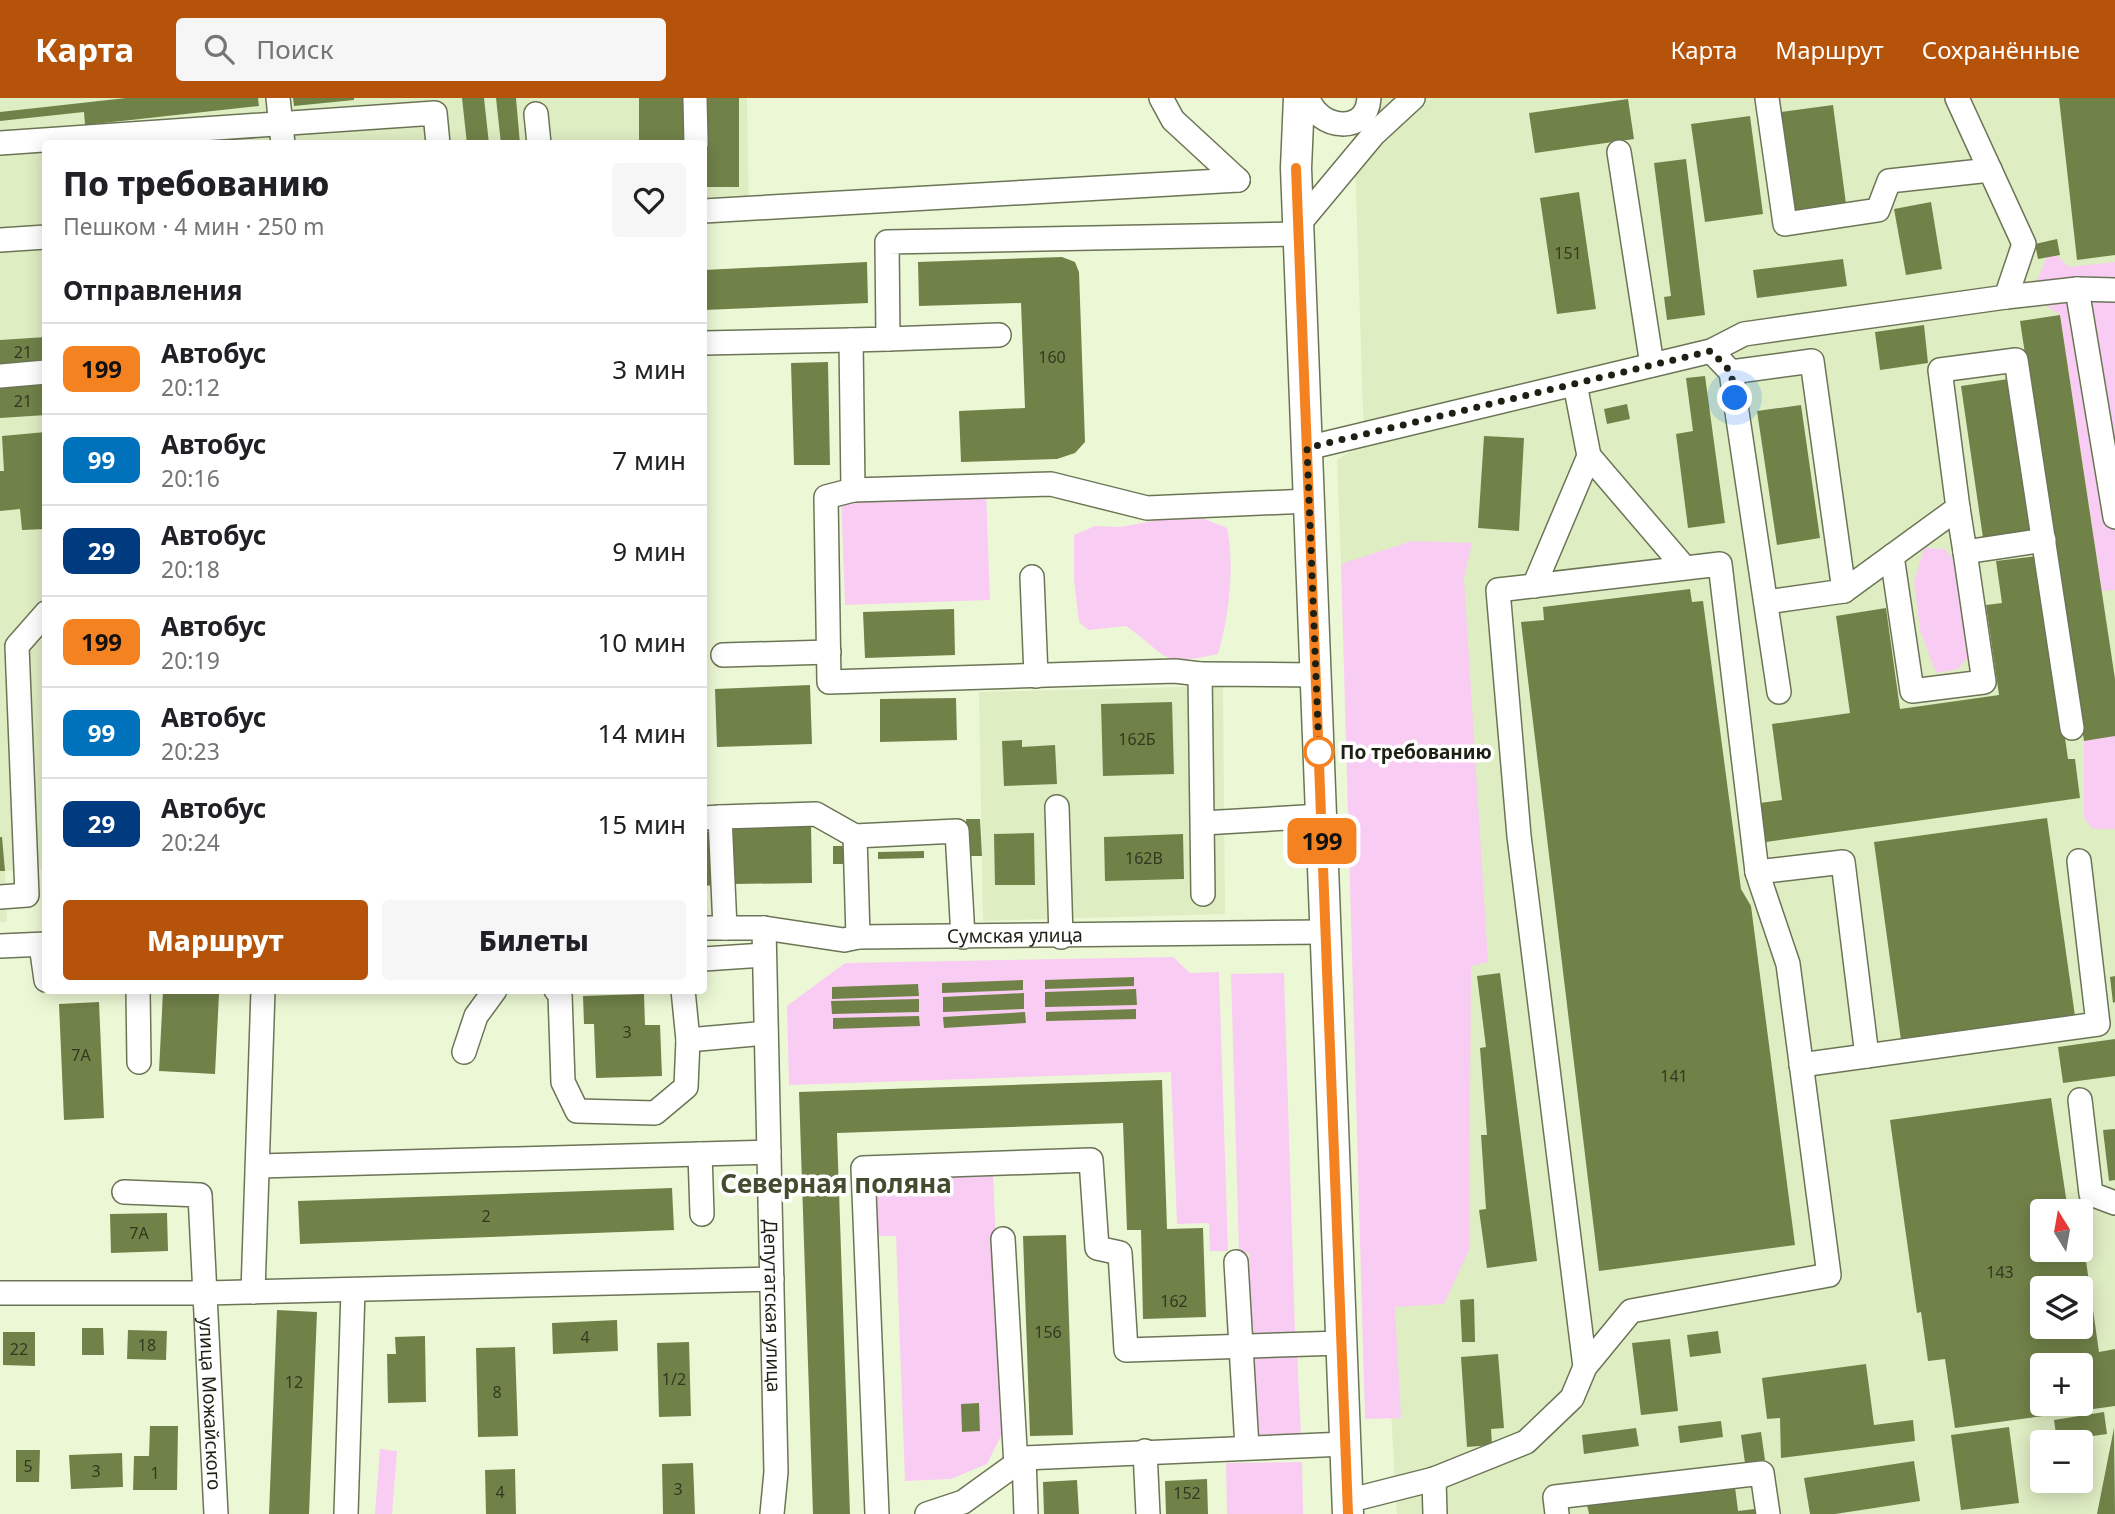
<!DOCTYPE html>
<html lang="ru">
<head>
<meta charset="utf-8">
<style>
	:root { --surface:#fff; --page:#f6f6f6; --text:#202124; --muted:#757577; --line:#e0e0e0; --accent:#b45309 }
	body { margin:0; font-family:"Noto Sans",sans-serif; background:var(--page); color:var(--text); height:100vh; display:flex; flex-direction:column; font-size:26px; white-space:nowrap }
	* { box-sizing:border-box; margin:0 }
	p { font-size:23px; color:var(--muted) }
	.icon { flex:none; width:38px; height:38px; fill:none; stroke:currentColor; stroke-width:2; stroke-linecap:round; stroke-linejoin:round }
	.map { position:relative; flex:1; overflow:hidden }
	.drawer { position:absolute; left:42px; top:42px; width:665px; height:854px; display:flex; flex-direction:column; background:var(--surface); border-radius:7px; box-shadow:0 4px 18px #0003 }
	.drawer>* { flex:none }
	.badge { padding:0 14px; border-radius:10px; font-size:24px; line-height:46px }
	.needle { width:46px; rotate:349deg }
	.controls { position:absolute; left:2030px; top:1101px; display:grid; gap:14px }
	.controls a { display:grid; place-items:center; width:63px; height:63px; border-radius:7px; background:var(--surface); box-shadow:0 4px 18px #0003; font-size:35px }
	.you { position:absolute; width:35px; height:35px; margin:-18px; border:5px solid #fff; border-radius:50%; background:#1a73e8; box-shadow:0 0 0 10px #1a73e833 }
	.map>.badge { position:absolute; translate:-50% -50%; box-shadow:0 0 0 4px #fff }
	h2 { padding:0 21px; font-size:26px; line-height:63px }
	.round { display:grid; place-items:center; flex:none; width:74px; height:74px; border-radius:7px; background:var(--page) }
	.headline { display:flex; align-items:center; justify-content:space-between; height:119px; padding:0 21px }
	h1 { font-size:33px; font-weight:800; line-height:52px }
	.button { display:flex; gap:14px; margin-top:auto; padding:14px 21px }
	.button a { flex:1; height:80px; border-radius:7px; background:var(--accent); color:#fff; font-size:28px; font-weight:800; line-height:80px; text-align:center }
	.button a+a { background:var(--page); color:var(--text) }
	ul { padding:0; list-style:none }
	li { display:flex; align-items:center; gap:21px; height:91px; padding:0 21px; border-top:2px solid var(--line) }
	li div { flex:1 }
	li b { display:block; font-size:26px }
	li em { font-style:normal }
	li .badge { min-width:77px; font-weight:700; text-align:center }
	header { display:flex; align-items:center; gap:42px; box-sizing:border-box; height:98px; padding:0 35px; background:var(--accent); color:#fff }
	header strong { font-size:33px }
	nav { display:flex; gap:38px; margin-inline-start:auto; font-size:24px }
	.search { width:490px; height:63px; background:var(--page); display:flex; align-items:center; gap:18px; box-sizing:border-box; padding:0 24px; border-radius:7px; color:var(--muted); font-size:26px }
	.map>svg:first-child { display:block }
	.built { fill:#dfedc3; fill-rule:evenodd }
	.green { fill:#f9cdf3 }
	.building { fill:#718249; fill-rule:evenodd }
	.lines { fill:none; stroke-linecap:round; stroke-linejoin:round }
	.minor-casing { stroke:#6b7556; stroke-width:26 }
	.major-casing { stroke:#6b7556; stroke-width:33 }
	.minor { stroke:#fff; stroke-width:23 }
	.major { stroke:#fff; stroke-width:30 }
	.line-casing { stroke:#fff; stroke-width:16 }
	.line { stroke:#f58220; stroke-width:10 }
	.walk { stroke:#1d2114; stroke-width:7; stroke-dasharray:0 12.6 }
	.stop-dot { fill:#fff; stroke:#f58220; stroke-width:3.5 }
	.labels { text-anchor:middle; stroke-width:7; stroke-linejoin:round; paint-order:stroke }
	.number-label { font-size:16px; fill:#323921 }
	.stop-label { font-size:19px; font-weight:bold; fill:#1d2114; stroke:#fff; text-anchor:start }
	.street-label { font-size:19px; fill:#1d2114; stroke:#fff }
	.district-label { font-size:26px; font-weight:bold; fill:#434c2e; stroke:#fff }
</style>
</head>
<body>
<header>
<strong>Карта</strong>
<div class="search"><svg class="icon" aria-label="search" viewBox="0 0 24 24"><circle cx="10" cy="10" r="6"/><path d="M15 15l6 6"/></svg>Поиск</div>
<nav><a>Карта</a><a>Маршрут</a><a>Сохранённые</a></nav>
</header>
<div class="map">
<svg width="2115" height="1416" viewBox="0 0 2115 1416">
	<rect width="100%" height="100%" fill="#ecf8d5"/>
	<!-- built -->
	<path class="built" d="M0,0h747l2,123 -45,1v-78h-658l-1,725 -40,2 2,51h-7z
		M1353,0h762v1416h-718l-56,-950 -4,-104 27,-18zM2042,1113h39v39h-39zM2042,1190h39v38h-39zM2042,1267h39v39h-39zM2042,1344h39v38h-39z
		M1223,588l2,228 -242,7 -4,-229z"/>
	<!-- green -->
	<path class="green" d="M2050,151l19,18 46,-5v328l-13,1 -42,-276 -29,-20z
		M986,391l4,111 -145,5 -4,-110z
		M1169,420h33l25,10c8,39 2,88 -9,126 -60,13 -48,3 -92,-28l-38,4 -9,-8 -5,-42v-45l21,-9 25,1z
		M1412,443l60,2 -8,35 24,384 -17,4 -2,284 -25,54 -49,3 6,111 -36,1 -24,-855z
		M1924,450l21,1 14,18 19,78 -20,24 -22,4 -16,-43 -6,-48z
		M2115,638v93h-23l-8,-12v-76z
		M1173,859l17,16 29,-1 9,279h-18l-1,-28 -32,1 -6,-152 -382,13 -2,-79 58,-43z
		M1284,875l11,360 -44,1 -2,-80 -10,-1 -8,-279z
		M993,1071l10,263 -16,32 -36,15 -46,2 -9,-245h-18l-2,-62z
		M1297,1254l4,83 -46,2 -4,-83z
		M380,1351l17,2 -5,63h-17z
		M1302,1364l1,52h-76l-1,-51z"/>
	<!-- building -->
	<path class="building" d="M126,0h132l1,8 -174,19 -1,-13 -84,9v-9z
		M293,0h61v2l-60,6z
		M462,0h22l5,46h-22z
		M496,0h20l4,46h-19z
		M639,0h44v46h-44z
		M703,0h36v89h-35z
		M2059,0h56v157l-38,5z
		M1628,1l6,40 -99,14 -6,-40z
		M1833,7l13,99 -52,7 -13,-99z
		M1750,18l13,98 -58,8 -14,-98z
		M1686,61l19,156 -38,5 -3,-23 7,-1 -17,-133z
		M1579,94l17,117 -39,5 -17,-116z
		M1931,104l11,67 -36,6 -12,-66z
		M2057,141l3,16 -22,4 -3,-15z
		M1062,159l13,5 4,10 6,170 -10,11 -18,6 -96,3 -2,-51 66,-3 -4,-105 -102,3 -1,-44z
		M1843,161l4,27 -90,12 -4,-28z
		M867,164l1,41 -164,7v-40z
		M2060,217l55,364v57l-31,5 -64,-420z
		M1924,227l4,38 -48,7 -5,-38z
		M46,239v28l-46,3v-28z
		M828,264l2,103h-36l-3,-102z
		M1705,278l20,147 -37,5 -12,-94 17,-3 -7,-53z
		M2015,280l22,152 -54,8 -22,-152z
		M46,286v31l-46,3v-30z
		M1627,306l3,15 -23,5 -3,-15z
		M1801,307l19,133 -43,7 -20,-134z
		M46,334v97l-24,1 -2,-21 -20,2v-40h4l-2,-35z
		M1484,338l40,2 -5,93 -41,-3z
		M2039,458l29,203h7l5,39 -314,44 -6,-39 22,-3 -10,-76 78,-11 -14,-97 50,-8 14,101 99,-14 -13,-90 16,-2 -6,-42z
		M1690,491l2,13 11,-1 38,288 10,17 44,339 -196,26 -78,-649 23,-2 -1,-13z
		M954,511l1,46 -90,3 -2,-46z
		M810,587l2,59 -95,3 -2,-58z
		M956,600l1,42 -77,2v-43z
		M1172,604l2,72 -71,2 -2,-72z
		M1022,642v7l33,-2 2,39 -53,2 -2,-45z
		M2047,720l28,198 -174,24 -27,-198z
		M966,721h14l2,37h-14z
		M811,724l1,61 -78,1 -1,-61z
		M704,734h9l1,53 -10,1z
		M1034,735l1,52h-40l-1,-51z
		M1183,736l1,45 -79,2 -1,-44z
		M0,739h2l3,34h-5z
		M833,748h12v18h-12z
		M924,753v7l-46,1v-7z
		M1500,875l37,288 -50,7 -8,-58 7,-1 -5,-74h6l-7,-87 6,-1 -9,-71z
		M2115,878v26l-2,1 -3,-26z
		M1134,879v9l-89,3v-9z
		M1023,882v10l-81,3v-10z
		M918,886l1,12 -87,3v-12z
		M1136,891l1,16 -92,2v-15z
		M163,893l56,3 -4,80 -56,-3z
		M1024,895v16l-81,3v-15z
		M644,896l1,31h15l2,51 -66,2 -2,-54h-10l-1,-28z
		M919,901v13l-87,2 -1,-13z
		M99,904l5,116 -40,2 -5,-116z
		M1136,911v10l-90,2v-9z
		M1025,914l1,11 -82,5 -1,-11z
		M919,918l1,10 -87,3v-11z
		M2115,941v37l-52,7 -5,-36z
		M1162,982l5,149 36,-1 3,89 -63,2 -2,-89h-14l-4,-107 -286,10 13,381h-37l-14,-422z
		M2051,1000l17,113h-26v39h31l1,6 11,-2 14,98 16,-3v57l-160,22 -10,-69 -17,2 -7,-49 -4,1 -27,-193zM2042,1190h39v38h-39zM2042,1267h39v39h-39z
		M2115,1031v51l-6,1 -6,-51z
		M672,1090l2,42 -374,14 -2,-43z
		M167,1115l1,38 -57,2 -1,-39z
		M1066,1137l7,200 -43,1 -7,-200z
		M1474,1201l1,43h-13l-2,-42z
		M277,1212l40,2 -8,202h-40z
		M617,1222l1,31 -65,3 -1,-31z
		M82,1230h21l1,27h-22z
		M128,1232l39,1 -1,29 -39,-1z
		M1718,1233l3,22 -31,4 -3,-22z
		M3,1234h32v34l-32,-1z
		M425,1238l1,66 -38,1 -1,-49h9l-1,-17z
		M1670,1241l8,72 -37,4 -9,-72z
		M689,1244l2,74 -32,1 -2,-74z
		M515,1249l3,89 -40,1 -2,-89z
		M1498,1256l6,74 -13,1 1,16 -25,2 -6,-90z
		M1866,1266l8,61 39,-5 2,21 -134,17 -1,-40 -13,1 -5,-41z
		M979,1305l1,28 -18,1 -1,-28z
		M2104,1314l3,22 -50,7 -3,-21z
		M1721,1323l2,16 -43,6 -2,-17z
		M150,1328h28l-1,64h-44l1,-34h15z
		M2009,1329l10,76 -58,7 -10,-75z
		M1636,1330l3,18 -55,8 -2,-19z
		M2114,1330l1,86h-18z
		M1761,1334l4,28 -20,3 -4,-28z
		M16,1352h24l-1,32h-23z
		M122,1355l1,34 -52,2 -2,-34z
		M1914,1363l6,40 -85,13h-25l-6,-36z
		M693,1365l2,51h-32l-1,-50z
		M515,1371l1,45h-30l-1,-44z
		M1207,1381l1,35h-42l-1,-33z
		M1077,1382l2,34h-35l-1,-32z
		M1735,1389l3,24 17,-2v5h-166l-2,-9z"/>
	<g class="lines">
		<defs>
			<g id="minor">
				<path d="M278,0l5,46"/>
				<path d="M695,0l1,46"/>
				<path d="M1161,0l12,22 65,60"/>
				<path d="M1308,0c10,32 59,37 61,0"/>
				<path d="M1767,0l18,126 93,-14 11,-29 101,-11"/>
				<path d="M536,16l3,30"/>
				<path d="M0,45l435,-30 3,31"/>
				<path d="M1619,54l33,213"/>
				<path d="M704,113l534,-31"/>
				<path d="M1299,126l75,-90 39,-36"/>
				<path d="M0,142l46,-3"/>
				<path d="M2077,191l38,228"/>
				<path d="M2006,199l71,-8 38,1"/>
				<path d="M888,241l111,-4"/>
				<path d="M704,245l147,-3"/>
				<path d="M1711,253l20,21 48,320"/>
				<path d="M1731,274l81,-11 32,230"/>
				<path d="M0,278l46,-4"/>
				<path d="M1307,350l404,-97 33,-17 262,-37 18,-53 -67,-146"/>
				<path d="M1589,358l95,111"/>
				<path d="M853,392l198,-6 96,24 162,-7"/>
				<path d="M1958,410l7,44 79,-12"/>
				<path d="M1892,458l20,135 72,-9 -19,-130"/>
				<path d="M1032,479l4,99"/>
				<path d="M1534,488l55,-130 -14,-72"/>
				<path d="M1766,504l78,-11 114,-83 -18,-138 76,-10 56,368"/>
				<path d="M723,557l106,-3"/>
				<path d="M1200,576l-25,-3 -346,11 -3,-185 27,-7 -2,-150 37,-1 -1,-97 412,-8"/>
				<path d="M1057,709l4,130"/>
				<path d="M720,719l96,-3 39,22"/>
				<path d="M704,720l16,-1 5,111"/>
				<path d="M1203,725l118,-7"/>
				<path d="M1757,774l86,-10 24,194"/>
				<path d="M1203,796l-3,-220 116,1"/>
				<path d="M0,799l27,-2 -10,-249 29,-33"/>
				<path id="s1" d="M704,830h60l80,12 14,-3 467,-5"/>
				<path id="s2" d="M764,830l12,544 -4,42"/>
				<path d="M858,839l-3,-101 102,-5 6,106"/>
				<path d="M41,847l5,35"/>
				<path d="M0,848l46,-2"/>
				<path d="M704,861l60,-4"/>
				<path d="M138,892l1,72"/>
				<path d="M556,892l4,4 3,88 14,29 78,2 31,-26 2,-47 -5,-50"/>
				<path d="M688,942l78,-7"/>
				<path d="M464,954l12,-36 19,-26"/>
				<path d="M1801,967l297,-41 -19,-163"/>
				<path d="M2080,1002l11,94 24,9"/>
				<path d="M700,1056l2,60"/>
				<path d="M259,1068l510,-14"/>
				<path id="s3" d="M124,1094l76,3 16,319"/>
				<path d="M1003,1141l13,227"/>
				<path d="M1236,1164l11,185"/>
				<path d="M253,1194l10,-302"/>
				<path d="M0,1195h206l566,-14"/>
				<path d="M1145,1353l3,63"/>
				<path d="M1024,1360l2,56"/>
				<path d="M1434,1381l1,35"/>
				<path d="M1347,1403l87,-22 92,-37 46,-44 13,-31 -66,-531 -21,-246 222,-26 37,308 31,92 41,311 -198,36 -46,56"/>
				<path d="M346,1416l7,-224"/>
				<path d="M877,1416l-14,-346 228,-8 6,88 23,5 6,97 215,-7"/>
				<path d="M927,1416l36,-12 61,-44 321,-14"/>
				<path d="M1557,1416l-2,-17 207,-24 6,41"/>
			</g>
			<path id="major" d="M1299,0l-3,70 52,1346"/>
		</defs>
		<!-- minor casing -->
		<use href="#minor" class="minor-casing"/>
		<!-- major casing -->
		<use href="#major" class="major-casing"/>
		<!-- minor -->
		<use href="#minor" class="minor"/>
		<!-- major -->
		<use href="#major" class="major"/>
	</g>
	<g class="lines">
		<defs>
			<path id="line" d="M1296,70l52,1346"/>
		</defs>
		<!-- line casing -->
		<use href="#line" class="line-casing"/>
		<!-- line -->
		<use href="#line" class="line"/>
		<!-- walk -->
		<path class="walk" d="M1319,654l-12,-304 404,-97 20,21 4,26"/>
	</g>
	<!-- markers -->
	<circle class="stop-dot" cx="1319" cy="654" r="14"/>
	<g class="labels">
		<!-- number labels -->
		<g class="number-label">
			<text x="1568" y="161">151</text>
			<text x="23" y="260">21</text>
			<text x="1052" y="265">160</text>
			<text x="23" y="309">21</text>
			<text x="1137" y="647">162Б</text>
			<text x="1144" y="766">162В</text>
			<text x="627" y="940">3</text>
			<text x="81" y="963">7А</text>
			<text x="1674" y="984">141</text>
			<text x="486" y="1124">2</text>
			<text x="139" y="1141">7А</text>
			<text x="2000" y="1180">143</text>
			<text x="1174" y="1209">162</text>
			<text x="1048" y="1240">156</text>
			<text x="585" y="1245">4</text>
			<text x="147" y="1253">18</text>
			<text x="19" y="1257">22</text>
			<text x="674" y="1287">1/2</text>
			<text x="294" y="1290">12</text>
			<text x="497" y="1300">8</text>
			<text x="28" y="1374">5</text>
			<text x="96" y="1379">3</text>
			<text x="155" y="1381">1</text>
			<text x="678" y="1397">3</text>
			<text x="500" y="1400">4</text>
			<text x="1187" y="1401">152</text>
		</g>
		<!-- stop labels -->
		<g class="stop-label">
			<text x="1340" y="661">По требованию</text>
		</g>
		<!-- street labels -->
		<g class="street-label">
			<text dy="7" stroke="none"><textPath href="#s1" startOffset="312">Сумская улица</textPath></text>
			<text dy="7" stroke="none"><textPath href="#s2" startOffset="378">Депутатская улица</textPath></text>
			<text dy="7" stroke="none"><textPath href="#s3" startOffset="285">улица Можайского</textPath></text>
		</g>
		<!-- district labels -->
		<g class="district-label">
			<text x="836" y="1095">Северная поляна</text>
		</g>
	</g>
</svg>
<div class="controls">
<a><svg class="needle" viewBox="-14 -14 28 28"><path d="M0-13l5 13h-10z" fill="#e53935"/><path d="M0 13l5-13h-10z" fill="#757577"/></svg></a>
<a><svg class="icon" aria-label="layers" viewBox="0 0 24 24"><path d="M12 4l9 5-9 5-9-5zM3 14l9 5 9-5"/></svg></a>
<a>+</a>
<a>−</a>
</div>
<div class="you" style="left:1735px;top:300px"></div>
<b class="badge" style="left:1322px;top:743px;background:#f58220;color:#111">199</b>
<section class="drawer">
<div class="headline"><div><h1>По требованию</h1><p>Пешком · 4 мин · 250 m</p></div><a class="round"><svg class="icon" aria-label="heart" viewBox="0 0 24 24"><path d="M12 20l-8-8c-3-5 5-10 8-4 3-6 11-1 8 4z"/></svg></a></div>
<h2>Отправления</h2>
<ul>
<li><span class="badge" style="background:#f58220;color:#111">199</span><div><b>Автобус</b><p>20:12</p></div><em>3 мин</em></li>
<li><span class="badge" style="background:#0072bc;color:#fff">99</span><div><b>Автобус</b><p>20:16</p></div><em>7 мин</em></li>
<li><span class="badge" style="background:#003b80;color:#fff">29</span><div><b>Автобус</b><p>20:18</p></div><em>9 мин</em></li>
<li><span class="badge" style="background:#f58220;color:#111">199</span><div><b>Автобус</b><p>20:19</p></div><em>10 мин</em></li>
<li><span class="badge" style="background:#0072bc;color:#fff">99</span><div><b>Автобус</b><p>20:23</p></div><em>14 мин</em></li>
<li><span class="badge" style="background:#003b80;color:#fff">29</span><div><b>Автобус</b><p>20:24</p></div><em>15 мин</em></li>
</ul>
<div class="button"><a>Маршрут</a><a>Билеты</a></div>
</section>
</div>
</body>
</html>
